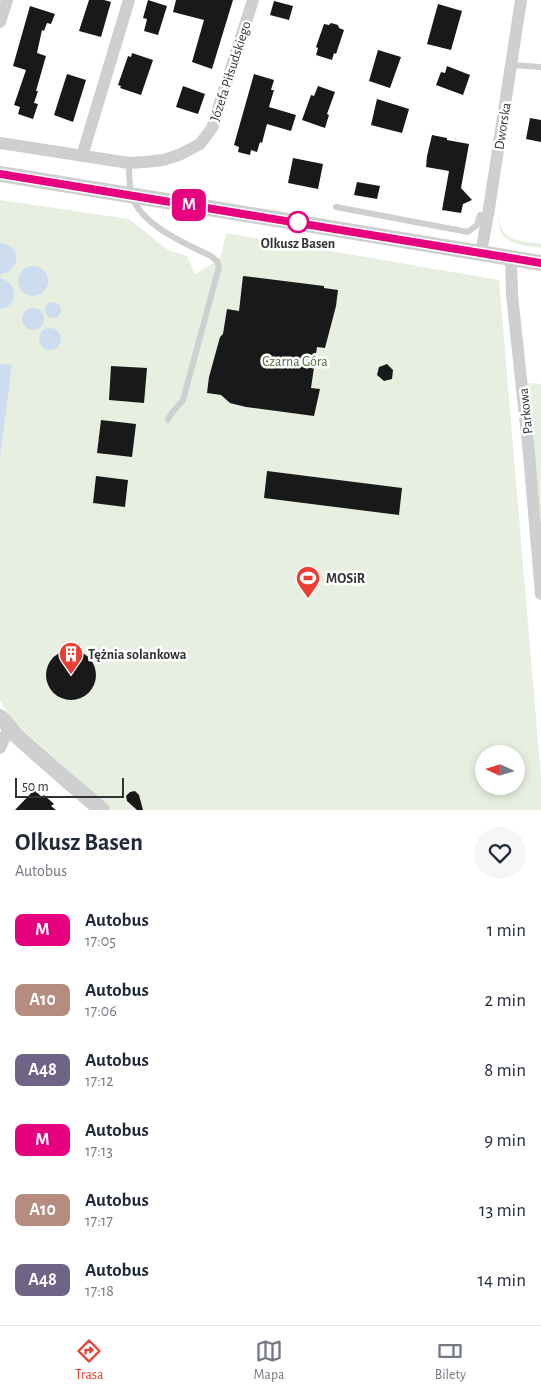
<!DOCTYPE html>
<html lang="pl">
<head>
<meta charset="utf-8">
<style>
	:root { --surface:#fff; --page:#f6f6f7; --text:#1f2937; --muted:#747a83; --line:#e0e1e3; --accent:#eb3d32 }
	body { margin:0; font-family:"Alegreya Sans",sans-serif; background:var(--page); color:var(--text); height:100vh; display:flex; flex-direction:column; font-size:19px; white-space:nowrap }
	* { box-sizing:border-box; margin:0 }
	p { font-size:16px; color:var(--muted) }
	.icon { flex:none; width:28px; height:28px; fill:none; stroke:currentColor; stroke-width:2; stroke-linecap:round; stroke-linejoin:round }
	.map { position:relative; height:810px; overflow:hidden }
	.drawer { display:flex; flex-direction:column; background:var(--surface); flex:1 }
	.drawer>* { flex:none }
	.badge { padding:0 10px; border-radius:8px; font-size:18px; line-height:32px }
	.needle { width:32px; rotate:274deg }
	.tools { position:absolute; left:475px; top:745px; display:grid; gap:10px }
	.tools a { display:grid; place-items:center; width:50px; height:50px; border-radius:50%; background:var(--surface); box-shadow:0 2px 8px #0003; font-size:25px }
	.scale { position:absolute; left:15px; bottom:12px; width:109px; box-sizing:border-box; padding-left:5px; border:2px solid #323232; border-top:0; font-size:14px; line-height:18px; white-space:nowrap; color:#323232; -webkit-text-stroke:4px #fff; paint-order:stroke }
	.map>.badge { position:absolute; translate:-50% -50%; box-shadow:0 0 0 2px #fff }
	.round { display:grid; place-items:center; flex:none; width:52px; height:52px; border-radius:26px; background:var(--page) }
	.headline { display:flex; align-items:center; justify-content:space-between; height:85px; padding:0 15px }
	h1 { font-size:24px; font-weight:600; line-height:38px }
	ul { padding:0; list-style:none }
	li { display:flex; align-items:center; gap:15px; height:70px; padding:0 15px }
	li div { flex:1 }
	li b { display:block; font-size:19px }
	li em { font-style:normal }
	li .badge { min-width:55px; font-weight:700; text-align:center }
	.tabs { display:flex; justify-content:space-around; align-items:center; height:70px; border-top:1px solid var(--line); background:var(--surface); font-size:14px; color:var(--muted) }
	.tabs a { display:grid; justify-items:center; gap:2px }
	.tabs .selected { color:var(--accent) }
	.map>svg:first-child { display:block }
	.green { fill:#e6efe0; fill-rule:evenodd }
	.water { fill:#cdddef }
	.building { fill:#191919 }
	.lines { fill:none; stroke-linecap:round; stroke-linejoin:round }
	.service { stroke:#cfcfcf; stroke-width:6 }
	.minor { stroke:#cfcfcf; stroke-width:12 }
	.tertiary { stroke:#cfcfcf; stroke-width:16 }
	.tertiary-bridge { stroke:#cfcfcf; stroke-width:16 }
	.line-casing { stroke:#fff; stroke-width:11 }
	.line { stroke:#e6007e; stroke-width:8 }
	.stop-dot { fill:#fff; stroke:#e6007e; stroke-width:2.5 }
	.labels { text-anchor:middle; stroke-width:5; stroke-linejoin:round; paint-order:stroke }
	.street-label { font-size:14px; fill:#323232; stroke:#fff }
	.stop-label { font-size:14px; font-weight:bold; fill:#323232; stroke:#fff }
	.park-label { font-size:14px; fill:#4e703d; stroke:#fff }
	.poi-label { font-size:14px; font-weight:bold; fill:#323232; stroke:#fff; text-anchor:start }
</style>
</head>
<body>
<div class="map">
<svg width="541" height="810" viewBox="0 0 541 810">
	<rect width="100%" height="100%" fill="#fff"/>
	<!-- green -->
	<path class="green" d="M0,200l129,19 39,31 19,6 8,18 25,-15 6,-26 273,47 42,497v33h-429l-99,-89 -13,-20zM484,754h32v32h-32z
		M499,216c1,27 21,24 42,28v4c-22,-4 -45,-3 -42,-32z
		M527,383l14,1v131h-2z"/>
	<!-- water -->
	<path class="water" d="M0,243c21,1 22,27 1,31l-1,4c18,5 20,28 0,31z
		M18 281a15 15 0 1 1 30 0a15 15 0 1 1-30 0Z
		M45 310a8 8 0 1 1 16 0a8 8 0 1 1-16 0Z
		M22 319a11 11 0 1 1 22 0a11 11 0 1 1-22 0Z
		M39 339a11 11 0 1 1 22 0a11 11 0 1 1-22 0Z
		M0,364l12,1 -12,92z"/>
	<!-- building -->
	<path class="building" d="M89,0h15l7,2 -10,35 -22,-6z
		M148,0l19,6 -9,29 -14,-4 3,-12 -4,-1z
		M176,0h57l-21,69 -20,-7 12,-42 -31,-8z
		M274,1l19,5 -4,14 -19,-5z
		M438,4l24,7 -11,39 -24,-6z
		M30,6l25,8 -4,10 -4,-1 -3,8 -2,-1 -5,23 9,3 -10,35h2l-4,12 4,1 -5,15 -15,-5 2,-7 -6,-2 12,-35 -13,-4z
		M331,23l7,2 1,3 5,2 -8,24 -2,-1 -2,7 -16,-5 2,-7 -2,-1 8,-23 5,1z
		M378,50l23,7 -11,31 -21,-7z
		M132,53l21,7 -12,35 -21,-7 1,-2 -3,-1 10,-29 3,1z
		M447,66l23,9 -7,20 -27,-10 5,-13 4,1z
		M67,74l19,6 -13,42 -19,-7z
		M254,74l20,6 -3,10h3l-5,17 27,8 -5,16 -24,-7 -5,19 -2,-1 -3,10 -6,-2 -1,5 -12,-3 1,-5 -5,-2z
		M183,86l22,8 -7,20 -22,-7z
		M318,86l17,6 -8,22 2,1 -4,13 -23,-8 9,-25 3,1z
		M377,99l32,10 -7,24 -31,-8z
		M530,118l11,2v22l-15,-3z
		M432,135l15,3v2l22,4 -8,44 11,12 -9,4 -2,9 -19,-3 7,-39 -23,-4 1,-11z
		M293,158l30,6 -5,25 -30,-6z
		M357,182l23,4 -3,13 -23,-4z
		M243,276l81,10v2l14,2 -2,16 -11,42 -8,-1 -6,41 9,1 -6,27 -68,-9 -16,-4 -9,-8 -14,-2 2,-16 11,-40 3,-3 4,-25 12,2z
		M387,364l6,6 -1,9 -8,2 -7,-6 2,-8z
		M111,366l36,2 -3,35 -35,-3z
		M101,420l35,4 -4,33 -35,-4z
		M267,471l135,17 -3,27 -135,-17z
		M96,476l32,4 -3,27 -32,-4z
		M46 675a25 25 0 1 1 50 0a25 25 0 1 1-50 0Z
		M34,790l8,7 2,-2 10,9 -3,2 5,4h-41z
		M135,791l4,4 4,15h-6l-10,-9 -1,-5 4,-4z"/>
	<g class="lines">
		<!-- service -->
		<path class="service" d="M511,65l30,2
			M129,163c0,12 0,26 5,38 11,25 53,44 77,55l6,5 2,6 -36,133 -12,14 -3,6
			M336,207l132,25 9,-7 3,-10h8"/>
		<!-- minor -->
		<path class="minor" d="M0,22l7,-22
			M0,143l129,20 16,-1 18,-2 16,-5 21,-11 12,-16 41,-128
			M82,156l47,-156
			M481,252l7,-37 33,-215
			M511,257l1,38 17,159 12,140
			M0,748l6,-14 6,-2"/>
		<!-- tertiary -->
		<path class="tertiary" d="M203,207l338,56
			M0,717c7,6 11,14 18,20 28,25 55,49 84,73"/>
		<!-- tertiary-bridge -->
		<path class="tertiary-bridge" d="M0,174l203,33"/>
	</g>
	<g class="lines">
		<defs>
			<path id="line" d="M0,174l541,89"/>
		</defs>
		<!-- line casing -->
		<use href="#line" class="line-casing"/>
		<!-- line -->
		<use href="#line" class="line"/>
	</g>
	<!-- icons -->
	<defs>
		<symbol id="stadium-pin" viewBox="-11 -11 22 30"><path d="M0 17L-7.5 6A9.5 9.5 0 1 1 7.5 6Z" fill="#eb3d32" stroke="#fff"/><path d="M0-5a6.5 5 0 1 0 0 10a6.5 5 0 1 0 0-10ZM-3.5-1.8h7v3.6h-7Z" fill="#fff"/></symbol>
		<symbol id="building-pin" viewBox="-11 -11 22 30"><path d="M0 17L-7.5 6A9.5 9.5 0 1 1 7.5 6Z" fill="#eb3d32" stroke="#fff"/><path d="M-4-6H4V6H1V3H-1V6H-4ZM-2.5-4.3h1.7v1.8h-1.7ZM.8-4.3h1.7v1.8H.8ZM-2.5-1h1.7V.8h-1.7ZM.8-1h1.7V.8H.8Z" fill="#fff"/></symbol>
	</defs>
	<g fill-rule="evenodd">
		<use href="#stadium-pin" x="294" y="564" width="28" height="38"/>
		<use href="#building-pin" x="57" y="640" width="28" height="38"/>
	</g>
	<!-- markers -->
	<circle class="stop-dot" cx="298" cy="222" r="10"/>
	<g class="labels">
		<!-- street labels -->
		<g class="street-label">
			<text transform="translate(230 71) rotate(-72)" y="5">Józefa Piłsudskiego</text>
			<text transform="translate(502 126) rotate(-81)" y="5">Dworska</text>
			<text transform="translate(525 411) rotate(-96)" y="5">Parkowa</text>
		</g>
		<!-- stop labels -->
		<g class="stop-label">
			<text x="298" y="248">Olkusz Basen</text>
		</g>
		<!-- park labels -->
		<g class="park-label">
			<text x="295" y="366">Czarna Góra</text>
		</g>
		<!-- poi labels -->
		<g class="poi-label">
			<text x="326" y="583">MOSiR</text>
			<text x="88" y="659">Tężnia solankowa</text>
		</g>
	</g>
</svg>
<div class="tools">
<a><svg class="needle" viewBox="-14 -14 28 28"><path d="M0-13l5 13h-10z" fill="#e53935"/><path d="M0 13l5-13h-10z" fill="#747a83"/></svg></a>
</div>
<div class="scale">50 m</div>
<b class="badge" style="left:189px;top:205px;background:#e6007e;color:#fff">M</b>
</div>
<section class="drawer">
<div class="headline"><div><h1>Olkusz Basen</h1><p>Autobus</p></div><a class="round"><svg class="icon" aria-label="heart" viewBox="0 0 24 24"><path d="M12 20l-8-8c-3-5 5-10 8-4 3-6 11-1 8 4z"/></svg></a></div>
<ul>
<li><span class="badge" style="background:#e6007e;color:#fff">M</span><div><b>Autobus</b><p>17:05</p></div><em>1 min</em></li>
<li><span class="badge" style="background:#b78c80;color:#fff">A10</span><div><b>Autobus</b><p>17:06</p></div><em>2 min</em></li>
<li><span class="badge" style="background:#6f6486;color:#fff">A48</span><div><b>Autobus</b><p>17:12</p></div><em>8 min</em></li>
<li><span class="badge" style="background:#e6007e;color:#fff">M</span><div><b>Autobus</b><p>17:13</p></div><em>9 min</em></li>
<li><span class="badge" style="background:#b78c80;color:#fff">A10</span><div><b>Autobus</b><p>17:17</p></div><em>13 min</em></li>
<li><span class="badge" style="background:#6f6486;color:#fff">A48</span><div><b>Autobus</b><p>17:18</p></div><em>14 min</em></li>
</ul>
</section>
<nav class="tabs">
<a class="selected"><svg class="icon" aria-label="directions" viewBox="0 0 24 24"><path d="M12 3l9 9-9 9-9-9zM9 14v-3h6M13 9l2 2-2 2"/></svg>Trasa</a>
<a><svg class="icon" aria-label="map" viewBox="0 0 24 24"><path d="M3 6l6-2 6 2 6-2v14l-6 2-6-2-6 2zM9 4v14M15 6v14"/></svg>Mapa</a>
<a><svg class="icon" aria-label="tickets" viewBox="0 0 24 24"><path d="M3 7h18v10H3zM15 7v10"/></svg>Bilety</a>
</nav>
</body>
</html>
